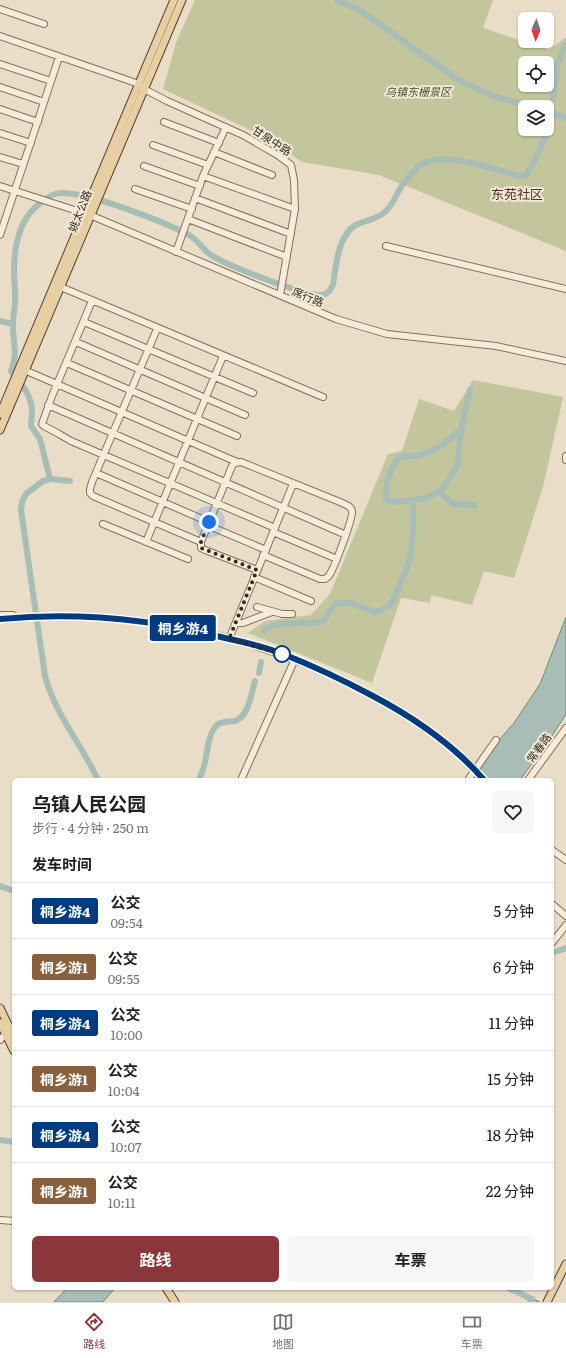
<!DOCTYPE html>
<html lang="zh">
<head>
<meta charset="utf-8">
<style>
	:root { --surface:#fff; --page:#f6f6f6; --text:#202124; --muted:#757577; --line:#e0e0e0; --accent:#8a363a }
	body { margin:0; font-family:Literata,"Noto Sans SC",serif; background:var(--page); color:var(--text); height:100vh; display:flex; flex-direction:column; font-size:15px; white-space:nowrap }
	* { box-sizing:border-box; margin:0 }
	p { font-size:13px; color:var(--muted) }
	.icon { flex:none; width:22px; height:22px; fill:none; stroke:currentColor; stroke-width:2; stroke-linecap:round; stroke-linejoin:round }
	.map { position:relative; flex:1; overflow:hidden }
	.details { position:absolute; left:12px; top:778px; width:542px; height:512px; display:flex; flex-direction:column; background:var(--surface); border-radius:6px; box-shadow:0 1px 3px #0004 }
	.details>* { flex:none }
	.badge { padding:0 8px; border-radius:3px; font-size:14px; line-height:26px }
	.needle { width:26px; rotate:182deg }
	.fabs { position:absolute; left:518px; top:12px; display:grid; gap:8px }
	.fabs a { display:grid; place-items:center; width:36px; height:36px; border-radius:6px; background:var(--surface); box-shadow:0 1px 3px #0004; font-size:20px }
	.you { position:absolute; width:20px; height:20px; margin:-10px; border:3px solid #fff; border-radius:50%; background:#1a73e8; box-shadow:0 0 0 6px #1a73e833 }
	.map>.badge { position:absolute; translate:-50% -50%; box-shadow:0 0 0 2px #fff }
	h2 { padding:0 20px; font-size:15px; line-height:36px }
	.round { display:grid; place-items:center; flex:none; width:42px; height:42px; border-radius:6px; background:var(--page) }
	.headline { display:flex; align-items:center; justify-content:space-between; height:68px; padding:0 20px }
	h1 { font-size:19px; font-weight:700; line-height:30px }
	.primary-button { display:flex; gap:8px; margin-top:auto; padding:8px 20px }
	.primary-button a { flex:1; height:46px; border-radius:6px; background:var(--accent); color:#fff; font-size:16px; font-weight:700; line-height:46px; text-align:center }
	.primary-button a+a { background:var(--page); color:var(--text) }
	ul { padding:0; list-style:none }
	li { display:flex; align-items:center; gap:12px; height:56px; padding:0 20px; border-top:1px solid var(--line) }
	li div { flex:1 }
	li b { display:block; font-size:15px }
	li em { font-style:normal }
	li .badge { min-width:44px; font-weight:700; text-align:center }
	.tabs { display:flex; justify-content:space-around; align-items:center; height:56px; border-top:1px solid var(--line); background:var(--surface); font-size:11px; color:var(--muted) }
	.tabs a { display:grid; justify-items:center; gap:2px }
	.tabs .on { color:var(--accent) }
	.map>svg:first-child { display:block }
	.green { fill:#c3c59c; fill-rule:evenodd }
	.water { fill:#a7bdb6; stroke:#6f8a82 }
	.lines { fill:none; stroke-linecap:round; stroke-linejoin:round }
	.stream { stroke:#6f8a82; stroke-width:1.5 }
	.canal { stroke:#a7bdb6; stroke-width:6 }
	.minor-casing { stroke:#82705e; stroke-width:8 }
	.major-casing { stroke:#503f32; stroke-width:9 }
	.minor { stroke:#f4ebd9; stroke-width:6 }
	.major { stroke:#e7cfa3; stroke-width:7 }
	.minor-bridge-casing { stroke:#82705e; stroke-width:8; stroke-linecap:butt }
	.minor-bridge { stroke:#f4ebd9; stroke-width:6 }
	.line-casing { stroke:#fff; stroke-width:9 }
	.line { stroke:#003b80; stroke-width:6 }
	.walk { stroke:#342920; stroke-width:4; stroke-dasharray:0 7.2 }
	.stop-dot { fill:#fff; stroke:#003b80; stroke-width:2 }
	.labels { text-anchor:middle; stroke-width:4; stroke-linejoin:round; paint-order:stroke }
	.park-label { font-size:11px; font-style:italic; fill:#464e29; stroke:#f1e8d5 }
	.street-label { font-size:11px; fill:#342920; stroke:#f1e8d5 }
	.quarter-label { font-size:13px; fill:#5b2e25; stroke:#f1e8d5 }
</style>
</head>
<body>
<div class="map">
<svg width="566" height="1302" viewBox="0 0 566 1302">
	<rect width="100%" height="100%" fill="#e9ddc7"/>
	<!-- green -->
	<path class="green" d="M195,0h298l-10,28 66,22 17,-13v214l-187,-76 -77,-13 -35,-24 -104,-49 13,-46zM525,63h22v22h-22zM525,107h22v22h-22z
		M473,380l90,17 -20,90 -29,91 -30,-7 -12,34 -41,-10 -1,8 -29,-5 -29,85 -124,-50 17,-12 46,-6 19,-21 58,-140 14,-3 17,-52 35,12z"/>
	<!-- water -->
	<path class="water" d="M566,617v97l-14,22 -32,44h-49l28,-40 15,-17 26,-39z
		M67,1288h48l-12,14h-49z"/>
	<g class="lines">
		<!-- stream -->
		<path class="stream" d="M532,1299l7,3"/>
		<!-- canal -->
		<path class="canal" d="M337,0l24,11 97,69 35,16 40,11
			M550,112l5,-25 2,-22 7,-18 2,-2
			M552,113l14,5
			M0,321l13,3
			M461,429c-12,11 -24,22 -41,26 -7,2 -15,-1 -21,3 -8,6 -16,35 -12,43l12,1 27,-4 13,-6 5,-6 12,-18 2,-8 3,-31 9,-39
			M50,479l-10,-40 -9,-13c0,-5 1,-11 1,-16 -1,-16 -12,-28 -21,-39 8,-20 1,-29 2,-48 0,-7 2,-14 2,-21 1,-10 -1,-20 -1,-30 0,-18 3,-40 13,-55 5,-8 19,-20 28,-23 23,-7 111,29 134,41 9,5 14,15 22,20 15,10 96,42 111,40 5,-1 9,-6 11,-10 3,-18 4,-46 21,-59 10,-6 20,-5 31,-14 9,-8 11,-18 18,-28 4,-5 9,-11 14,-16 20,-21 77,2 103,8l6,-1 10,-17 19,-44
			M70,481l-20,-2 -7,2 -17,13 -4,8 -1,8 24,166c10,38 37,69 53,104
			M439,492l14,12 21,1
			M264,631c10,-11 42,-7 57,-9 7,-5 9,-13 16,-19h13l25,9c20,-5 19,-14 26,-31 1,-3 4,-7 5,-10 8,-23 7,-47 7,-71
			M259,673l2,-11
			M199,780c2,-5 4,-10 5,-14 4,-13 3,-31 13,-41 5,-4 12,-3 18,-4 14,-5 16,-27 20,-40
			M0,886l14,5
			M552,953l14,-5
			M0,1140l14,2
			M508,1288l24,11 -2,3"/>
		<defs>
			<path id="minor" d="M0,9l44,15
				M0,36l139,48 5,5 23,12 76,34 36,21 12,9 3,15 1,29 -15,86
				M0,64l51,17
				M0,87l44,15
				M0,109l38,13
				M164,122l55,21
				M0,133l31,10
				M153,145l55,20
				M214,152l58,23
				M0,157l23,7
				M144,166l56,20
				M203,176l92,33
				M0,186l90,29 246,104 51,15 109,12 70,15
				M135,189l57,20
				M195,198l96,36
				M188,219l99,38
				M0,235l59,-178
				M386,246l180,43
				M176,252l27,-76 23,-49
				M56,285l267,112
				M92,301l-40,95 -10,28 2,2 15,8 12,7 204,87
				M84,322l169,71
				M157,329l-65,153 -2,7v4l3,3 108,46
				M76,342l169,73
				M67,363l170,73
				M22,369l215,93
				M48,405l298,130
				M566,456v4
				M96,473l113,49
				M103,524l85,35
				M207,525l59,25
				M273,532l64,27
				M146,542l77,-186
				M257,570l-52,-20 -4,-2v-6l31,-76 3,-3 6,-1 99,40c5,2 11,4 12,9 2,5 -17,54 -21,61 -1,3 -3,5 -6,7h-5l-57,-24
				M254,577l57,24
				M257,607l25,7h10
				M0,615h13
				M0,619c125,-12 255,14 366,73 39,21 75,44 107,75
				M236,623h7l29,-11
				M229,639l64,-155
				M241,780l54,-121
				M468,780l28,-40
				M528,780l38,-52
				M552,850l14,10
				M552,904l14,12
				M552,943l14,-18
				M0,1040l8,-9
				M0,1220l14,1"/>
			<path id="major" d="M0,414l174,-414
				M0,430l182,-430
				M0,1008l14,29
				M0,1023l14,28
				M166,1288l9,14
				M547,1302l19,-38"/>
		</defs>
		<!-- minor casing -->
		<use href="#minor" class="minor-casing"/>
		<!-- major casing -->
		<use href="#major" class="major-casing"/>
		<!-- minor -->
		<use href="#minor" class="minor"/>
		<!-- major -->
		<use href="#major" class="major"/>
		<defs>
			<path id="minor-bridge" d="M473,767l11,13"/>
		</defs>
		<!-- minor-bridge casing -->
		<use href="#minor-bridge" class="minor-bridge-casing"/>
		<!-- minor-bridge -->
		<use href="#minor-bridge" class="minor-bridge"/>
	</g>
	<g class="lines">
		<defs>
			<path id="line" d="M0,619c75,-7 152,0 225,19 19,4 40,9 58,16 30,12 60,26 88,41 42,22 82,49 113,85"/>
		</defs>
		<!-- line casing -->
		<use href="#line" class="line-casing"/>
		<!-- line -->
		<use href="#line" class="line"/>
		<!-- walk -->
		<path class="walk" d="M209,522l-8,20v6l56,22 -28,69 53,15"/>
	</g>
	<!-- markers -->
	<circle class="stop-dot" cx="282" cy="654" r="8"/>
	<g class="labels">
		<!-- park labels -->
		<g class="park-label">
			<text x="418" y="96">乌镇东栅景区</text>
		</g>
		<!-- street labels -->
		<g class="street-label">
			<text transform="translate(272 141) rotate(33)" y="4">甘泉中路</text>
			<text transform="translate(80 211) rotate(-68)" y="4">姚太公路</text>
			<text transform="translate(308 297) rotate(23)" y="4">席行路</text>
			<text transform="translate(539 748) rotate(-54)" y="4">常春路</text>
		</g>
		<!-- quarter labels -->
		<g class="quarter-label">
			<text x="517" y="199">东苑社区</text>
		</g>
	</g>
</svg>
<div class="fabs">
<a><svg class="needle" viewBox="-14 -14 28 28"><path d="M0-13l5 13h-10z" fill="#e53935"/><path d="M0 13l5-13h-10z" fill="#757577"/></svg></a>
<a><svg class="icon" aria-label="locate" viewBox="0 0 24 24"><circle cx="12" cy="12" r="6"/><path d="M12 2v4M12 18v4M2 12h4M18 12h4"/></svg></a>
<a><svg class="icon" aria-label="layers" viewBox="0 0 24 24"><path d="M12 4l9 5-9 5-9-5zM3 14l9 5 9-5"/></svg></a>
</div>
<div class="you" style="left:209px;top:522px"></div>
<b class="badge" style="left:183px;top:628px;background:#003b80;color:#fff">桐乡游4</b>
<section class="details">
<div class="headline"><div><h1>乌镇人民公园</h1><p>步行 · 4 分钟 · 250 m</p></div><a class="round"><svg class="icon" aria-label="heart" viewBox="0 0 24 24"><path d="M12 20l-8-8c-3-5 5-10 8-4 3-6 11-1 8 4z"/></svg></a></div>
<h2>发车时间</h2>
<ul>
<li><span class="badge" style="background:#003b80;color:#fff">桐乡游4</span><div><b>公交</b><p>09:54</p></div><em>5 分钟</em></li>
<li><span class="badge" style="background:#8b5e3c;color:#fff">桐乡游1</span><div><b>公交</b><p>09:55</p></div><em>6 分钟</em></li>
<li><span class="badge" style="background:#003b80;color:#fff">桐乡游4</span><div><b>公交</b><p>10:00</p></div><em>11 分钟</em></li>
<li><span class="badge" style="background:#8b5e3c;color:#fff">桐乡游1</span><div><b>公交</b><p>10:04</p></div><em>15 分钟</em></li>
<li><span class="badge" style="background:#003b80;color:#fff">桐乡游4</span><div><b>公交</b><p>10:07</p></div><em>18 分钟</em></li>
<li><span class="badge" style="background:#8b5e3c;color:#fff">桐乡游1</span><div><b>公交</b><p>10:11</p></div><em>22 分钟</em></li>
</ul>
<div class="primary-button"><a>路线</a><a>车票</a></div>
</section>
</div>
<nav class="tabs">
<a class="on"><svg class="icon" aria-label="directions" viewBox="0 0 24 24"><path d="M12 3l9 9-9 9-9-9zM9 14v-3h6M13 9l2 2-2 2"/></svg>路线</a>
<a><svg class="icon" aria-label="map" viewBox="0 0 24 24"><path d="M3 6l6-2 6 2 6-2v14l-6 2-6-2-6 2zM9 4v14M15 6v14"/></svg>地图</a>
<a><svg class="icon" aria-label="tickets" viewBox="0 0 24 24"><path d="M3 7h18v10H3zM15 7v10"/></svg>车票</a>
</nav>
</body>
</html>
